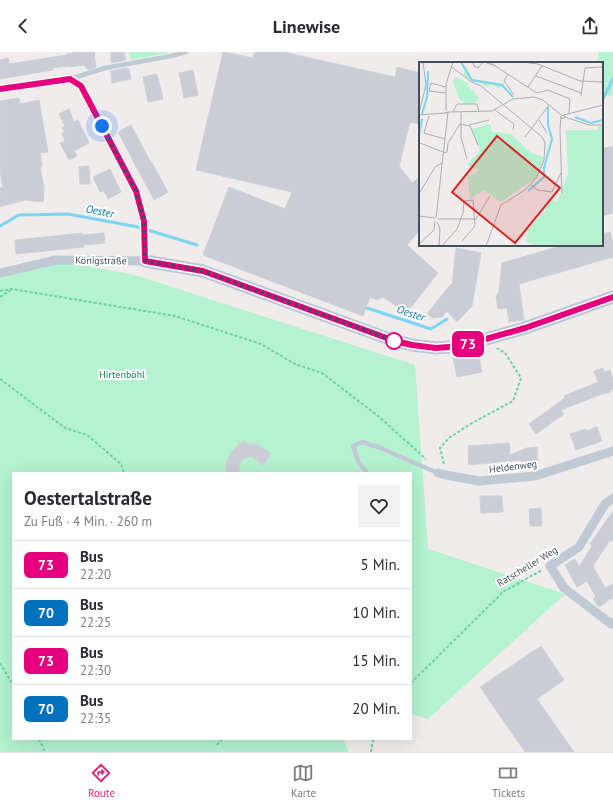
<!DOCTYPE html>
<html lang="de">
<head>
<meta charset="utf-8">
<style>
	:root { --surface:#fff; --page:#f2f2f3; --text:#2b2b33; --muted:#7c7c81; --line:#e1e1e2; --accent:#db2777 }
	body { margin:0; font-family:"PT Sans",sans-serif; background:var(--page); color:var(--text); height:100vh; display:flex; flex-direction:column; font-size:15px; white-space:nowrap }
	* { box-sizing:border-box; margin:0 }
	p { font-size:13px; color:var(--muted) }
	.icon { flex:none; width:22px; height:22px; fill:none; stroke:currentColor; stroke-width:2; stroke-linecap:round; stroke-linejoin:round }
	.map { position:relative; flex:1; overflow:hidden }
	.sheet { position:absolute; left:12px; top:420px; width:400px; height:268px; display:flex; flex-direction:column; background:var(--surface); border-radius:0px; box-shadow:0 4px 16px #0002 }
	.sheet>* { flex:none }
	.badge { padding:0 8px; border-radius:6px; font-size:14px; line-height:26px }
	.you { position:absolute; width:20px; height:20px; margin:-10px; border:3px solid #fff; border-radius:50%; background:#1a73e8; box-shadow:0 0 0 6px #1a73e833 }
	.map>.badge { position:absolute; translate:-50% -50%; box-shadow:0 0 0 2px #fff }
	.round { display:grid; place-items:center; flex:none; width:42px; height:42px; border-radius:0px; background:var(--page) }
	.summary { display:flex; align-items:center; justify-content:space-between; height:68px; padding:0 12px }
	h1 { font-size:19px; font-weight:700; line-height:30px }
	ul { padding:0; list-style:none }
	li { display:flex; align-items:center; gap:12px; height:48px; padding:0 12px; border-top:1px solid var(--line) }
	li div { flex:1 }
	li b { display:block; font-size:15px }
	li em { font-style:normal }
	li .badge { min-width:44px; font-weight:700; text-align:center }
	header { display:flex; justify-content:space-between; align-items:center; height:52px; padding:0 12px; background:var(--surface); font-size:18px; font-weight:700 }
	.tab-bar { display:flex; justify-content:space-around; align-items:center; height:56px; border-top:1px solid var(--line); background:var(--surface); font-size:11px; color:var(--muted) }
	.tab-bar a { display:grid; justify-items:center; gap:2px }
	.tab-bar .selected { color:var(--accent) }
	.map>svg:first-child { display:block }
	.green { fill:#b4f2d0 }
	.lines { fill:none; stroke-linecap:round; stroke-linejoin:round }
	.stream { stroke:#7dd4f3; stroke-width:3 }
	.building { fill:#cacdd5; stroke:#cfd1d8 }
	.path { stroke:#6ad3a5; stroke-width:2; stroke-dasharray:3 2; stroke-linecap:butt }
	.lane { stroke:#c0cad5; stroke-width:4.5 }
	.street { stroke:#c0cad5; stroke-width:9 }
	.secondary { stroke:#bcc8d7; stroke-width:13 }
	.line-casing { stroke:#fff; stroke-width:9 }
	.line { stroke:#e6007e; stroke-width:6 }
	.walk { stroke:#434e5b; stroke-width:4; stroke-dasharray:0 7.2 }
	.stop-dot { fill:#fff; stroke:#e6007e; stroke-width:2 }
	.labels { text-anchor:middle; stroke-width:4; stroke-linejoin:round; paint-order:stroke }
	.street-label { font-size:10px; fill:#434e5b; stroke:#fff }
	.park-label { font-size:10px; fill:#0e814e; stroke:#fff }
	.water-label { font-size:11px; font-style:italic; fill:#017ba8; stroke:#fff }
	.inset-river { fill:none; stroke:#7dd4f3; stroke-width:2 }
	.inset-road { fill:none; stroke:#aaadb1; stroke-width:1 }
	.view { fill:#d62828; fill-opacity:0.15; stroke:#d62828; stroke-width:2 }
	.inset-edge { fill:none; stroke:#434e5b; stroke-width:2 }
</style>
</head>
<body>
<header><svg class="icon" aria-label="back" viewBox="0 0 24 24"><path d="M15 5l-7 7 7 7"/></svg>Linewise<svg class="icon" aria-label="share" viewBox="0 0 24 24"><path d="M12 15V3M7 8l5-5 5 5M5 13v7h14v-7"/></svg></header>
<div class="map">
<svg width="613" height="700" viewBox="0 0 613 700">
	<rect width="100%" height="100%" fill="#efeceb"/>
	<!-- green -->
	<path class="green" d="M129,0h44l-42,8z
		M599,0h14v42l-2,3 -9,-5v-29h-5z
		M56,208l79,15 280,90 13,184 137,45 -137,125 -17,-5v-241h-398v266h330l6,13h-349v-479z"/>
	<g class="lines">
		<!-- stream -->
		<path class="stream" d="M602,49l11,-22
			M0,174l19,-11 49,-1 70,13 59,18
			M367,256l64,21 16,-10"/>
	</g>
	<!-- building -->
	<path class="building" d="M78,0h16l2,15 -8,3 -4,-5 -14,2 -1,-1 -17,2 1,2 -53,9v-19l8,-2 1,6 58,-9v-1z
		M111,0h13l2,8 -15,3z
		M223,0l30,6 2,-6h28l112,25 2,-10 23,6v51l-10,-2 -11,44 13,17 8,-6v53l-13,15 31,28 -26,33 -8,5 -21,-14 -6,3 -7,-3 -7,19 -160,-61 26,-68 56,22 7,-17 -96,-22z
		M127,16v1h2l2,10 -19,4 -1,-12z
		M193,18l5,25 -14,3 -5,-25z
		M157,22l6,25 -15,3 -5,-25z
		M19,46l1,6 19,-4 9,52 -8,1 2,14h-2l4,21 -1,14 -18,-2 -25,7v-19l3,-1 -3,-15v-71z
		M69,57l5,13 4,-2 11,23 -15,8 3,5 -8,4 -9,-17 5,-2 -3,-8h3l-3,-6 3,-1 -6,-12z
		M131,73l20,38h1l16,29 -14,8 -36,-68z
		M613,94v67l-11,3v-67z
		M89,114l1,18h-10l-1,-17z
		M110,117l11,23 -13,7 -4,-8 -4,1 -7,-15z
		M610,180l3,11v14l-94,27 5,36 -15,2 -2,-14 -9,1 -2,-13 3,-4 3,-29 62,-18h38v-11z
		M83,181v2l21,-2 1,10 -21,2v2l-68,7 -1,-14z
		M456,196l25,5 -9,53 -15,16 -10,-11 -5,6 -9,1 -6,-4 24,-30 1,2z
		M478,299l4,21 -25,5 -4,-20z
		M603,316l1,4 6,-2 3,10v9l-3,1 1,2 -9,2 -41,16 3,4 -28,20 -7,-10 36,-26 -1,-2 34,-14 -4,-11z
		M597,375l5,14 -26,9 -6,-16 16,-5 1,2z
		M246,389l1,3h7l8,3 9,7 -8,11 -9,-7 -4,-1 -4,1 -3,1 -3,4 -1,4 1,6h-14v-10l4,-9 9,-10z
		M509,391l1,10 -1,1v1l18,-7 10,-1 1,17 -16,1 -1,-5 -52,5 -1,-19z
		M480,444h22l1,16 -22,1z
		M541,456l1,18h-12l-1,-17z
		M613,459v31l-3,-2 -17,26 12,22 8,-4v14l-6,3v1l-8,5 -6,-8 3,-2 -9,-16 -10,6 -12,-22 10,-6 4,8 13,-21 -2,-2z
		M541,594l23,34 -27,19 37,53h-49l-45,-65z"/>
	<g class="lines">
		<!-- path -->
		<path class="path" d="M0,239l12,-2 163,27 86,28 34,20 27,9 56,43 48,43
			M0,245l11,-7
			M0,327l65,49 22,7 34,29 3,9
			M444,412l-4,-16 9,-10 23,-15 41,-22 8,-23 -16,-25 -8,-5
			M0,611l13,22
			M411,631l92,-91 39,-22
			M39,687l6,13
			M217,693l5,-6
			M371,700l2,-13"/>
		<!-- lane -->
		<path class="lane" d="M70,27l35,-11 66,-12 15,-4
			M367,421l-9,-12 -5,-15 9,-4 19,6 17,8 40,17"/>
		<!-- street -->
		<path class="street" d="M0,37l70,-10 11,7 55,105 8,30 1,40 -89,-1 -56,13
			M438,421l8,2 33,6 56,-5 78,-25
			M613,446l-8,6 -26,43 -29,19 14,22 47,36 2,-2"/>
		<!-- secondary -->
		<path class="secondary" d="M145,209l58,10 192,70 17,4 24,3 25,-2 64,-18 88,-31"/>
	</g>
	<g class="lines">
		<defs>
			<path id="line" d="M0,37l70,-10 11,7 55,105 8,30 1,40 58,10 192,70 17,4 24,3 25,-2 64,-18 88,-31"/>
		</defs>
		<!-- line casing -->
		<use href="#line" class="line-casing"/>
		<!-- line -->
		<use href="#line" class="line"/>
		<!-- walk -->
		<path class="walk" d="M102,74l34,65 8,30 1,40 58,10 192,70h-1"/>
	</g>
	<!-- markers -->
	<circle class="stop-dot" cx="394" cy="289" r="8"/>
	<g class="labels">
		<!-- street labels -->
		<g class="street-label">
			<text transform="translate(101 208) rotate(1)" y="4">Königstraße</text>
			<text transform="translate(513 414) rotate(-7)" y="4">Heldenweg</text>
			<text transform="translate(527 514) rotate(-31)" y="4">Ratscheller Weg</text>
		</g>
		<!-- park labels -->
		<g class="park-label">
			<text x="122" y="326">Hirtenböhl</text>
		</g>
		<!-- water labels -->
		<g class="water-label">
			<text transform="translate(100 159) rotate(11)" y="4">Oester</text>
			<text transform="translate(411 261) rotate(18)" y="4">Oester</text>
		</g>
	</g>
	<!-- overview -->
	<g transform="translate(419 10)">
		<rect width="184" height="184" fill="#efeceb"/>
		<path d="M41,0l13,17 31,5 -5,4 -7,-4 -6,3 -6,-5h-7l-10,-7 2,-4zM36,15l13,6 -1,2 8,8 4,5 -5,6h-10l-1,-3h-3l-7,-19zM71,62l2,8 19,2 20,19 13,4 -7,20 -36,25 -17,-12 -14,9 -2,-22 11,-7 -10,-3 -1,-4 12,-12 -8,-22zM179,64h5v120h-67l-10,-5 2,-11 16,-18 6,-13 7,3 11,-27 -2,-45h32z" fill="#b4f2d0"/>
		<path class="inset-river" d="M42,0l11,18 30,5 11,12M3,52l5,-17 1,-26M156,55l16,6 12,-3M0,73l3,-16M109,129l16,-14v-9l8,-29 -4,-14v-18"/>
		<path class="inset-road" d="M54,0l1,4 4,2 5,-6M65,0l12,4M70,0l48,31M103,0l16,2 42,17 23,1M33,5l18,14 11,5 61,51 3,6 -1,17 -7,17 -12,13 -24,15 -15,41M89,12l-4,7 10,14M117,14l45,17M164,20l2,-14 18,-1M109,25l14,-21M27,31l-17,-2 2,-8 15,4M118,31l11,-3 22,9 -1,14M162,34l2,-14M76,48l19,14 -1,6M27,49v-27l7,-22M29,50l44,-1 21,-12 21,-2 9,3 18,15M34,50l4,-8h20l2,8M42,50v25l6,22M0,51l7,-28 -3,-23M0,53l26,-2M145,53l39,-10M10,54l-5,17 21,6M146,55l24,8h14M142,56h4l-1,-3 -3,1 -1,14 2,63M120,58l8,13M50,63l20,-5M106,75l24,-32M0,84l1,-3 23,9M25,91l3,-1 1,-9 12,-19 10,2 8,19M112,123l6,5 15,2 9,-19M0,132l16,-27 7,-4M0,154l16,2M17,156l12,-106 -3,1M19,157h38M57,157l14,-23M18,160l3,7 -1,17M0,182l15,-14 1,-9M23,184l15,-17 6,-16 1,-12 9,-1 2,26 -13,15"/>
		<path class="view" d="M78,74l63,52 -45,55 -63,-51z"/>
		<rect width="184" height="184" class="inset-edge"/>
	</g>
</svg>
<div class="you" style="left:102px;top:74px"></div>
<b class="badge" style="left:468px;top:292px;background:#e6007e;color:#fff">73</b>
<section class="sheet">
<div class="summary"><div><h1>Oestertalstraße</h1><p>Zu Fuß · 4 Min. · 260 m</p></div><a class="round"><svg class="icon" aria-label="heart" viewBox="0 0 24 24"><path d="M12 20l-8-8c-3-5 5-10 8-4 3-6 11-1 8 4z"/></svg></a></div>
<ul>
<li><span class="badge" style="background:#e6007e;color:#fff">73</span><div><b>Bus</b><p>22:20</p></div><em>5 Min.</em></li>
<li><span class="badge" style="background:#0072bc;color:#fff">70</span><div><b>Bus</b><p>22:25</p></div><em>10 Min.</em></li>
<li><span class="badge" style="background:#e6007e;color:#fff">73</span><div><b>Bus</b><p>22:30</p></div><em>15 Min.</em></li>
<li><span class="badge" style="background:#0072bc;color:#fff">70</span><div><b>Bus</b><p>22:35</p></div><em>20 Min.</em></li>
</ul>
</section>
</div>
<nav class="tab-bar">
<a class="selected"><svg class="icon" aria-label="directions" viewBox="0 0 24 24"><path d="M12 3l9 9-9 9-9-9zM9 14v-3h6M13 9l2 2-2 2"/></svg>Route</a>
<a><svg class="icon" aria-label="map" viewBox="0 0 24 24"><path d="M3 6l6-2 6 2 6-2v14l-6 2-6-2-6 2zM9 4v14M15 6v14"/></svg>Karte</a>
<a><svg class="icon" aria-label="tickets" viewBox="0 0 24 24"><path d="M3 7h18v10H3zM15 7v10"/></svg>Tickets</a>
</nav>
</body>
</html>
